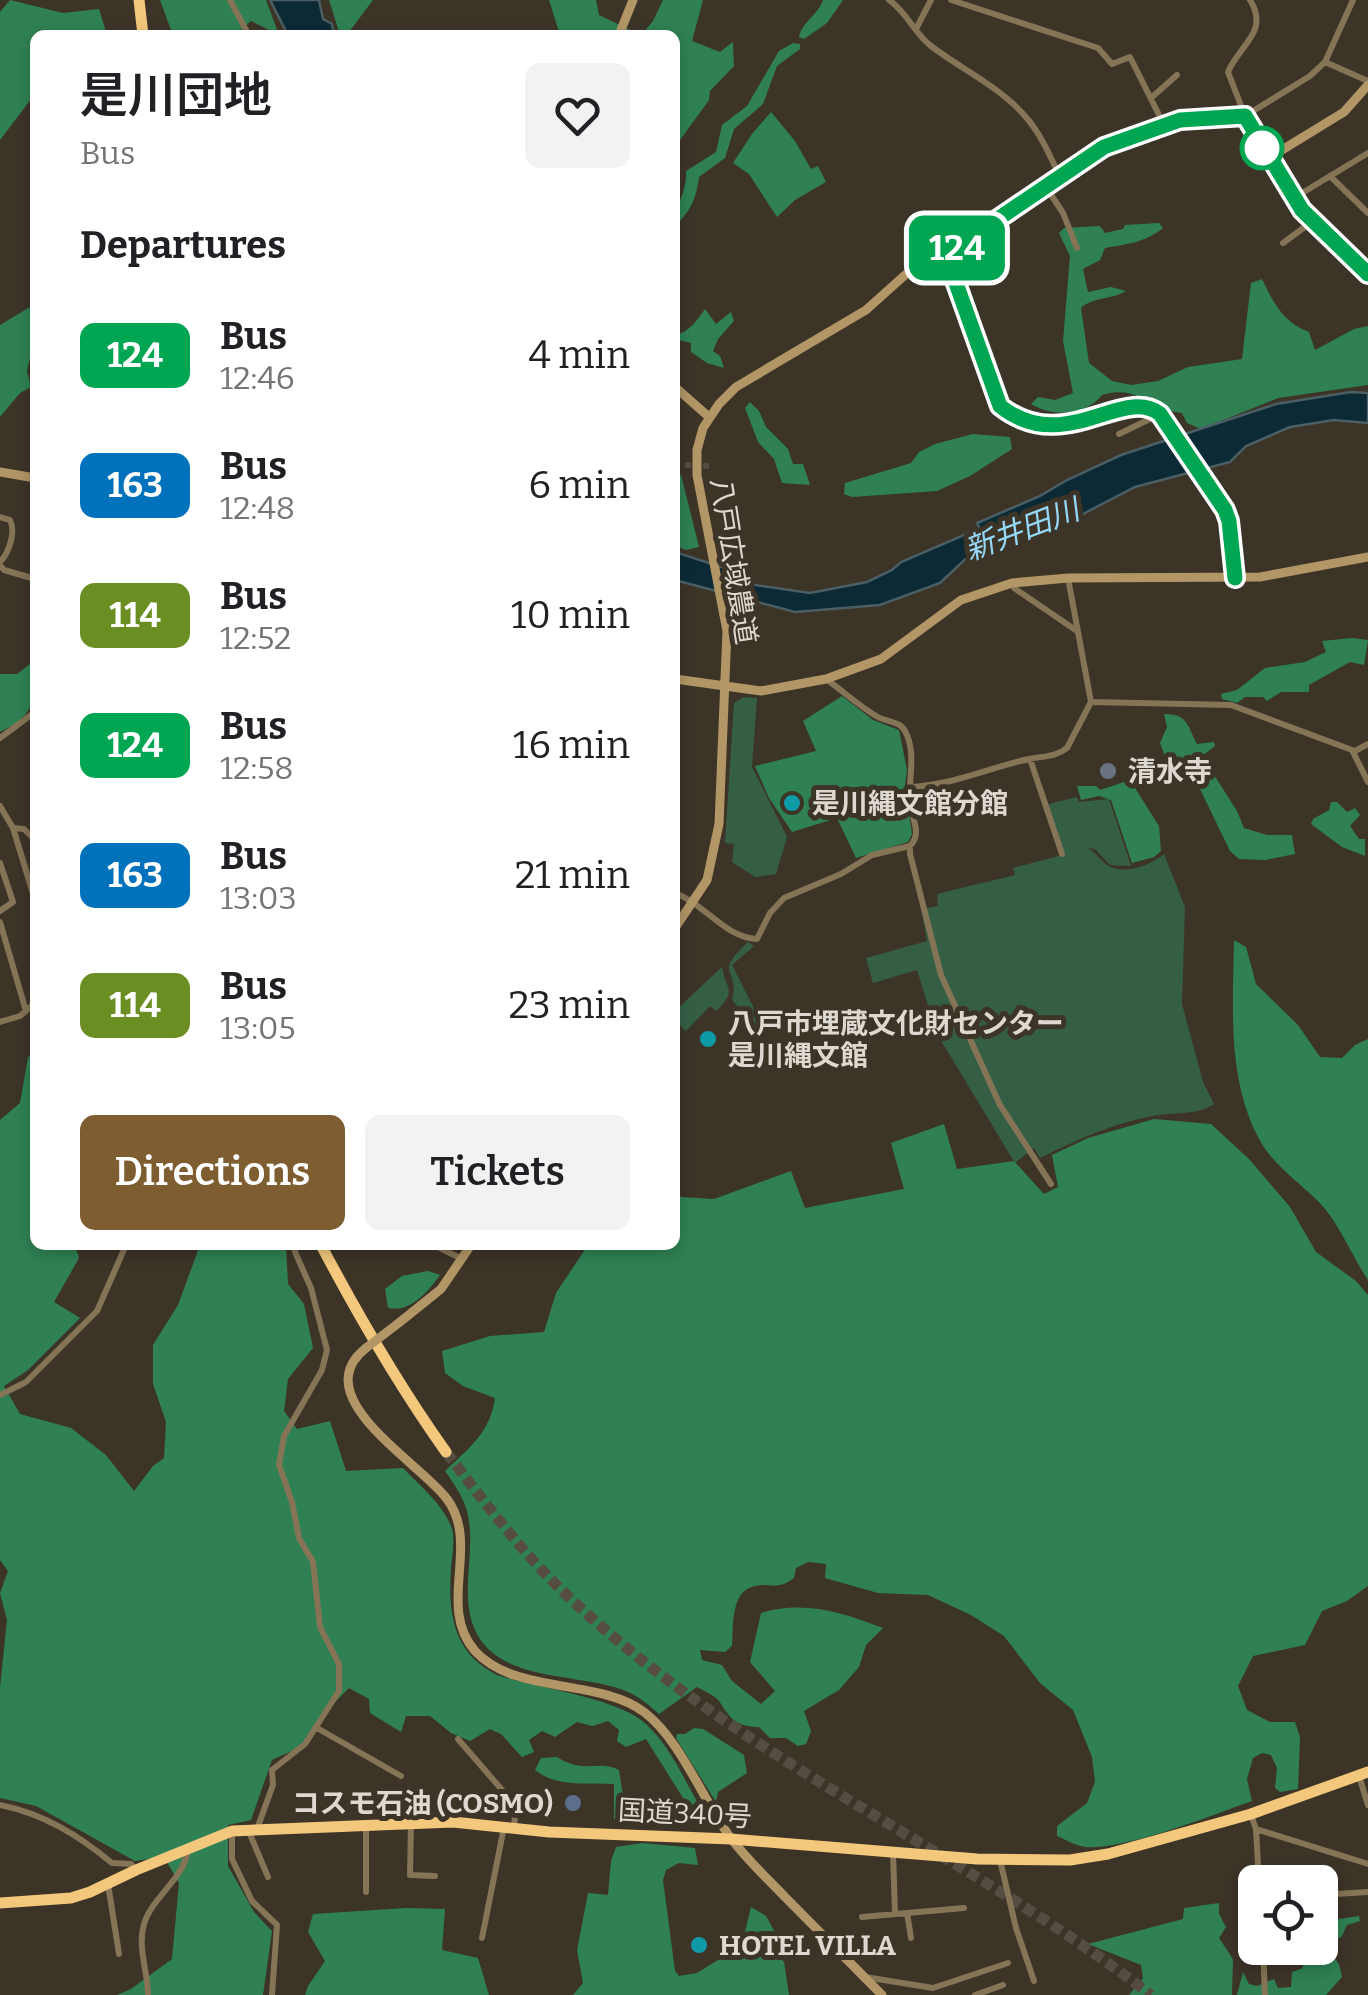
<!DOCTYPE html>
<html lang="en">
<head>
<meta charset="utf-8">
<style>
	:root { --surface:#fff; --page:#f2f2f2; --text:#202124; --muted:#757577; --accent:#7e5d31 }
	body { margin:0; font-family:Bitter,"Noto Sans JP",serif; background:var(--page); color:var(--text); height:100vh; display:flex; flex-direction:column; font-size:38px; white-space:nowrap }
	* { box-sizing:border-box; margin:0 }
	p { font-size:32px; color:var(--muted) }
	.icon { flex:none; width:55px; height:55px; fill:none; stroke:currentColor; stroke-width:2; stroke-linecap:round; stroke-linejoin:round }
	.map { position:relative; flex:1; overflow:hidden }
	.drawer { position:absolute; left:30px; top:30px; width:650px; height:1220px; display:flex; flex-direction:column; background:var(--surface); border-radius:15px; box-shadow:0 5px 15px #0003 }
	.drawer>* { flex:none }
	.badge { padding:0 20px; border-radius:15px; font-size:35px; line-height:65px }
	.tools { position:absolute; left:1238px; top:1865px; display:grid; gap:20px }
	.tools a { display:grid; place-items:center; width:100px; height:100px; border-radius:15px; background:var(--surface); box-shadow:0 5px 15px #0003; font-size:50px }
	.map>.badge { position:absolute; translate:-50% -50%; box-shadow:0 0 0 5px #fff }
	h2 { padding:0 50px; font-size:38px; line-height:90px }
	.round { display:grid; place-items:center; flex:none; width:105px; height:105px; border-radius:15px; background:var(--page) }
	.overview { display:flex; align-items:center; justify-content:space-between; height:170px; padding:0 50px }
	h1 { font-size:48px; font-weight:600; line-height:75px }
	.primary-button { display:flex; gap:20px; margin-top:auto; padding:20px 50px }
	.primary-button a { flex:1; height:115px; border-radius:15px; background:var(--accent); color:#fff; font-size:40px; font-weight:600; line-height:115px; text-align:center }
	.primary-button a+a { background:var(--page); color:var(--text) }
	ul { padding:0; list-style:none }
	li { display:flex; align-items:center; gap:30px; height:130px; padding:0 50px }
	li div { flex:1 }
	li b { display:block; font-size:38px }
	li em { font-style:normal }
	li .badge { min-width:110px; font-weight:700; text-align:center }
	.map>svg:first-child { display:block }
	.green { fill:#345f45 }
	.forest { fill:#2f8154 }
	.water { fill:#0b2a36; stroke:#4a5e64; stroke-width:2.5 }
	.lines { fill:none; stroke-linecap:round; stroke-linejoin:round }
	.street-tunnel { stroke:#554d41; stroke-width:6; stroke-dasharray:6 3; stroke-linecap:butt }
	.highway-tunnel { stroke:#554d41; stroke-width:11; stroke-dasharray:11 5.5; stroke-linecap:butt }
	.street { stroke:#857456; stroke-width:6 }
	.secondary { stroke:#b29666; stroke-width:9 }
	.highway { stroke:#f3c87c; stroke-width:11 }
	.secondary-bridge { stroke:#b29666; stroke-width:9 }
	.line-casing { stroke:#fff; stroke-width:22 }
	.line { stroke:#00a651; stroke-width:15 }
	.stop-dot { fill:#fff; stroke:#00a651; stroke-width:5 }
	.worship-dot { fill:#6b7280; stroke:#3d3428; stroke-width:4 }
	.culture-dot { fill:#0f9aa8; stroke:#3d3428; stroke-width:4 }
	.service-dot { fill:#5c6f8a; stroke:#3d3428; stroke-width:4 }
	.labels { text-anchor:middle; stroke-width:10; stroke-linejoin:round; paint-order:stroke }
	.street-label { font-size:28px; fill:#ddd8d0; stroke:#3d3428 }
	.poi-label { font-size:28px; font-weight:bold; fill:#ddd8d0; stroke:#3d3428; text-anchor:start }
	.water-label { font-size:30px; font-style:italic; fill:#95d9f9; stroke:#3d3428 }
</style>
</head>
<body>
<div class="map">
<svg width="1368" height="1995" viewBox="0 0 1368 1995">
	<rect width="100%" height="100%" fill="#3d3428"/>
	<!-- green -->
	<path class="green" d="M744,697l13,1 -5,69 35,70 -11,37 -21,3 -23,-15 2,-18 -9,-1 9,-140z
		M1077,797l2,5 30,-3 22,67 -21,-1 -15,-16 -7,-1c7,4 12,12 19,17 16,11 44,0 57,-11l21,53 -3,97 21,78 11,22c-17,12 -42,8 -62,12 -40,8 -76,24 -112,42l-6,-10 -19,15 -78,-129 -20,-64 -44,13 -7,-25 61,-17 -6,-32 17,-3 -1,-12 78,-19 -2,-7 49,-13 -17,-50z
		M748,942l6,4 -22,19 32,63 -3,4 -29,-32c9,-33 -21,-23 16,-58z
		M722,967c4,24 16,23 -6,44l-6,-5 -24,25 -11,-11v-9z"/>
	<!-- forest -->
	<path class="forest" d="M10,0l53,13 36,-4 8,26h-72v59l-35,46v-128z
		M160,0h106l13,35 -28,-14 -16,14h-40l-24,-5z
		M329,0h44l-24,32 1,3h-10z
		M549,0h47l3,15 42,20 12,-14 10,-21h40l-11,41 28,11 13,-10 1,24 -24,25 -1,9 -34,47v-112h-115z
		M823,0h20l-16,23 -23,16 -5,-2c3,-15 19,-22 24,-37z
		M793,43l7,1v5l-23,17 -14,38 -29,25 -9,29 -26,19c-3,22 -8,34 -24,49 0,-22 12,-33 11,-55l30,-19 6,-27 25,-19 32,-55z
		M771,112l24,29 16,28 7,-3 8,16 -31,18 -18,17 -28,-43 -16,-11 19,-29z
		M1159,223l4,5c-19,15 -35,16 -58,20l-5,12 -17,9 5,23 23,-5 15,4c-13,8 -36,7 -45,17l8,55 23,18 19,4 27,-4 30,-14 54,-8 9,-76 11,-4c11,23 21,44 47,53l6,18 39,-21 14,-3v59l-90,13 -77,31 -14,-6 -5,-10c-31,-2 -43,-29 -80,-18 -17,22 -49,22 -71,9l7,-7 17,3 18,-7 -10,-52 7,-85 -11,-23 5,-5 36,-2 5,7 18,-4 2,-4z
		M35,304v47l-4,2 -4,18 4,16 -11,6 -20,24v-92z
		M705,309l11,15 15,-12 3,9 -16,18 -5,12 7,5 4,12 -17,-5 -16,-11v-9l-16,-4v-4c15,-3 22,-15 30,-26z
		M750,402l9,9 7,16 22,22 5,15h10l7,21 -28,-2 -8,-24 -16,-17 -13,-34z
		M973,434l37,3 2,12 -42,27 -33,15 -85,6 -8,-3 1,-11 66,-20 8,-11 16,-8z
		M675,475h6l18,72 -13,3 -11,-4z
		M1352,638l16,2 -4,25 -14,-3 -41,23v7h-28l-14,9 -4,-4h-18l-8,6 -15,-4 -1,-5 16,-4 28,-22 40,-6 21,-10 -4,-11z
		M35,660c0,38 4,53 -35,72v-58h17z
		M842,696l31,24 26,10 8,40 -2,14 7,50 -4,8 -52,16 -19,-40 -45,14 -23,-34 -14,-32 61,-15 -13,-30z
		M1164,714c24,0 23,11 33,30l17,-2 1,4 -13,10 35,55 7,17 23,7h25l3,19 -30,6 -26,-1 -9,-8 -31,-64 -23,-28 -12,-5 -4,-11 7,-16z
		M1130,780l29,46 2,25 -7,6 -22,6 -21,-63 -12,-4 -18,4 -4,-14h19l4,4z
		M1331,802h6l10,10 8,-4 5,7 -10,11 9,13h6v17l-23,-9 -31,-23 2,-5 16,-9z
		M1234,940l12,7 10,37 42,41 22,32 22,1 13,-13 13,-6v241c-16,-24 -29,-57 -49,-78 -21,-21 -48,-38 -62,-67 -30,-60 -24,-130 -23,-195z
		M35,1054v191h40l4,13 -25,44 26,16 -52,52 -24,16 16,28 51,14 35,27 28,36 19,-25 11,-8 2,-36 -13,-38v-39l25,-40 22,-60h86l2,39 16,20 9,44 -25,31 -4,32 13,18 33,-8 16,50 57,-3c16,17 42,38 49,61 3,12 0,28 -1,40 -3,45 2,84 46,106 39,13 122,23 149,49 23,21 37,53 52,79l-7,12h-10l2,-17 -37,-59 -20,8 -9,-6 2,-11 -11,-9 -16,5 -15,-4 -22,15 -13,-6 -13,9 5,12 -12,5 -21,-23 -11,-5 -20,12 -19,-8 -21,-17h-24l-5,16 -31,-19 -1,-14 -20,-11 -16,16 -24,39 -37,17 -21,60 -23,5v41l26,46 18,19 -9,64h-146l14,-6 41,-30 7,-76 -15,-26 -29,4 -99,-55 -36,-8v-110l7,-68 -7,-27 8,-22 -8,-11v-440l20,-17 8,-46z
		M1154,1119l57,5 38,35 41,48 26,45 40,29 12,14v291l-21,15 -25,10 -17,34 -52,11 -15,30 9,24 23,12h25l5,15 -2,52 -18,3 -5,-4 2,-20 -6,-13 -9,-2 -9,5 -6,21 5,22c-40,14 -126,49 -166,46 -9,-1 -20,-7 -29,-11v-10l30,-23 8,-21 -3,-25 -19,-47 -33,-27 -36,-47 -33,-21 -43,-20 -50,-2 -53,-15 1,-14 -18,-2 -12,6 -2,10c-11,8 -16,8 -29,7 -35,-1 -31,34 -33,61l-7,6 -25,-2 2,10 20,5 10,16 29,23 14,-13 -25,-29 11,-49c42,-13 80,-1 122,15l-17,17 -7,22 -20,23 -35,21 7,20 -5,13 -8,2 -12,-8h-16l-11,-11c-23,0 -29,-9 -40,-26 -5,-6 -15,-10 -22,-14l-38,27c-9,-8 -19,-17 -31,-22 -42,-19 -119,-9 -148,-53 -25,-38 -2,-86 -13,-128 -4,-14 -14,-29 -22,-40 24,-23 45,-38 50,-73l-32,-12 -18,-13 -3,-22 48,-15 54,-4 12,-39 32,-48h87v-59l6,11 33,2 77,-28 14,37 99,-19 -13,-46 53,-19 13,45 57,-8 30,33 14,-7 -6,-32 36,-17z
		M428,1271l12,4c-12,17 -30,38 -52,33l-3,-19 17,-13z
		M694,1728l9,1 41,26 3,18 -29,19 -2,10 -40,-64 1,-4h8z
		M557,1757c28,18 40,2 62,13l8,51 -13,-2v-35c-26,-1 -59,3 -79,-14l6,-12z
		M642,1843l53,5 3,17 -19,-2 -13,7 -3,10 12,91 4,5 18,-3 45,-28 9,-38 15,9 11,20 -7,10 14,16 5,33h-216l10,-12 -6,-33 11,-57 20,2 3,-34 5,-14z
		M1219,1903v11l7,13 -7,11 14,21 -1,36h-103l14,-17 -2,-13 -53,-21 95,-25 1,-11z
		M406,1908l39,1 -3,41 36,8 11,37h-184l3,-9 17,-25 -17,-29 5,-18z
		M1359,1916l1,5 -13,4 -5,11 -15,11 12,17 3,13 -16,18h-89l6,-23 6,12 8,2 17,-7 4,9 13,-1 1,-15 11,-4 -4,-20h21v-26z"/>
	<!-- water -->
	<path class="water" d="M270,0h49l4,19 9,5 2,11h-46z
		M1351,392l17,1v30l-34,-3 -44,7 -44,19 -16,16 -95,25 -54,28 -107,36 -34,32 -60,22 -85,7 -120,-32v-28l56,18 18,14 61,9 57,-11 25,-12 9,-8 68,-29 10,-6 -2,-4 63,-27 27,-16 54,-25 155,-51z"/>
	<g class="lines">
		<!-- street-tunnel -->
		<path class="street-tunnel" d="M685,465l24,1"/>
		<!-- highway-tunnel -->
		<path class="highway-tunnel" d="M446,1452c40,52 79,105 128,150 171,160 393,251 577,393"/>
		<!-- street -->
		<path class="street" d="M230,0l16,30
			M889,0c18,12 25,33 42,46 30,23 69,41 94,70 16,18 25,40 35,61
			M951,0l147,48 14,16 18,-7 34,68
			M1250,0c20,32 -11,45 -22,72l17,44 65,-40 15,-14 28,-62
			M916,29l15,-29
			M1325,62l43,19
			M1151,98l26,-23
			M1269,158l33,51 66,65
			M1330,176l38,37
			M1046,187l17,26 14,35
			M1294,198l74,-45
			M1283,243l30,-22
			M947,258l53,148c64,51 123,-22 160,8l65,96 4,11 6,57
			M1119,434l41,-20
			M0,517l10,3c6,12 -1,33 -10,42
			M0,565l4,5 31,9
			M1012,583l2,5 63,43
			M826,679c17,12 34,28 52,38 9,5 22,4 27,14 12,22 3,48 5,71 1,16 13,31 0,44v8l31,121 59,130 51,79
			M1091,702l140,3 121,45 16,32
			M0,738l35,-26
			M1353,752l15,-8
			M1030,759l32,95
			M911,787c42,-2 77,-19 118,-28 14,-3 27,-2 38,-11l24,-46 -23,-124
			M0,806l13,22 22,72
			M13,828l11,1 11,11
			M0,863l13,39 -13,9
			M675,893c30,11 49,44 82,46l13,-26 14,-15 57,-24 31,-19 38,-9
			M0,922l26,89
			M0,1022l20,-6 15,-13
			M434,1245l28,14
			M0,1395l26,-13 71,-71 29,-66
			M317,1728l84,48
			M458,1739l51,59 6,17 -1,12
			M1359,1776l9,29
			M0,1805c44,9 78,30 112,58l19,1 5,6
			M1251,1815l5,14 3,53
			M411,1823l-1,52 25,1
			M366,1827v65
			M257,1829l16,-44 -1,-15 33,-26 34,-53v-27l-19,-37 -7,-65 -14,-24 -7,-36 -13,-37 5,-29 38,-66 5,-20 -16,-62 -16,-36v-7
			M1256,1829l112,35
			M249,1832l19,45
			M232,1833v26l20,42 25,24 -5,70
			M893,1853l2,61
			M1000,1860l16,68 18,53
			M108,1884l11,70
			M1320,1895l48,-3
			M907,1913l4,25
			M862,1917l102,-9
			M482,1938l22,-111
			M1263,1948l2,47
			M865,1977l68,11 75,-25
			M148,1995c0,-23 -11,-48 -4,-71 8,-27 40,-45 44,-74
			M975,1995l28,-10"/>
		<!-- secondary -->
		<path class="secondary" d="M619,35l14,-35
			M675,387l34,30
			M0,472l35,6
			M675,679l86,12 65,-12 55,-20 80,-59 51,-17 56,-5 192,-1 108,-20
			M675,928l32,-48 12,-56 8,-193 -30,-156v-25l6,-22 16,-24 17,-17 130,-77 48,-43 35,-10 18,-17c99,-59 152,-127 278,-124l24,42 75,-46 24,-27
			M400,1322l41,-33 30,-44
			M366,1348c-62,49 55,115 81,151 34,46 -11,107 28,152 40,44 124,27 169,61 36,27 59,88 86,125 16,22 37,41 56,61 32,32 64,65 96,97"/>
		<!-- highway -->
		<path class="highway" d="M139,0l4,35
			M321,1245c38,72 78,141 125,207
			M0,1903l71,-5 19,-6 46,-22 96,-39 221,-9 96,10 182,7 246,20 93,1 38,-6 143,-40 117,-42"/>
		<!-- secondary-bridge -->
		<path class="secondary-bridge" d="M366,1348l34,-26"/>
	</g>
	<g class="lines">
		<defs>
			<path id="line" d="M1235,578l-6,-57 -4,-11 -65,-96c-37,-29 -96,43 -160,-8l-53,-148 20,-18 137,-93 76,-27 65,-4 57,94 66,64"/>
		</defs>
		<!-- line casing -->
		<use href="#line" class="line-casing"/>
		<!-- line -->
		<use href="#line" class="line"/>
	</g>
	<!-- markers -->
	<circle class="stop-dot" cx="1262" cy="148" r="20"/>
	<circle class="worship-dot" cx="1108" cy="771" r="10"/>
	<g class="culture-dot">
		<circle cx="792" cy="803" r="10"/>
		<circle cx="708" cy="1039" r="10"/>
		<circle cx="699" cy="1945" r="10"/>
	</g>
	<circle class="service-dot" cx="573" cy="1803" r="10"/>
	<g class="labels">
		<!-- street labels -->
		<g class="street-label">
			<text transform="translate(734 561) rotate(81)" y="10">八戸広域農道</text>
			<text transform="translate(685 1813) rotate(3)" y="10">国道340号</text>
		</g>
		<!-- poi labels -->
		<g class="poi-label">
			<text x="1128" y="781">清水寺</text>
			<text x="812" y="813">是川縄文館分館</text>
			<text x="728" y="1033">八戸市埋蔵文化財センター<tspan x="728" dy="32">是川縄文館</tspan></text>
			<text x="553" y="1813" text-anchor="end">コスモ石油 (COSMO)</text>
			<text x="719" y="1955">HOTEL VILLA</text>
		</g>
		<!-- water labels -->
		<g class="water-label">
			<text transform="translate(1022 530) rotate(-21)" y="10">新井田川</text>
		</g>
	</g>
</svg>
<div class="tools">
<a><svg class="icon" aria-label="locate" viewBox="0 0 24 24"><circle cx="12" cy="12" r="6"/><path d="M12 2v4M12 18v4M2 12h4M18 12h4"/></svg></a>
</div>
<b class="badge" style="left:957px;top:248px;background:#00a651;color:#fff">124</b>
<section class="drawer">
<div class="overview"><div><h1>是川団地</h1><p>Bus</p></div><a class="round"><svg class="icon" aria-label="heart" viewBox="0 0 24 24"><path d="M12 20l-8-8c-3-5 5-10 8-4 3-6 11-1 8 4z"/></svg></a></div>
<h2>Departures</h2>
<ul>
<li><span class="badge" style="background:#00a651;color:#fff">124</span><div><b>Bus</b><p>12:46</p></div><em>4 min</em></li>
<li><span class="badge" style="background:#0072bc;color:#fff">163</span><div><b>Bus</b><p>12:48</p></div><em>6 min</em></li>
<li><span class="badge" style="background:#6b8e23;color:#fff">114</span><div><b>Bus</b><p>12:52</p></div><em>10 min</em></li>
<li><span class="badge" style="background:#00a651;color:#fff">124</span><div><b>Bus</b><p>12:58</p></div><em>16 min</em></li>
<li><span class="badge" style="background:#0072bc;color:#fff">163</span><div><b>Bus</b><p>13:03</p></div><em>21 min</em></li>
<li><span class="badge" style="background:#6b8e23;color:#fff">114</span><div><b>Bus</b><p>13:05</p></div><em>23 min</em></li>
</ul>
<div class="primary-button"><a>Directions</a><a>Tickets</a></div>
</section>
</div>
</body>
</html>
